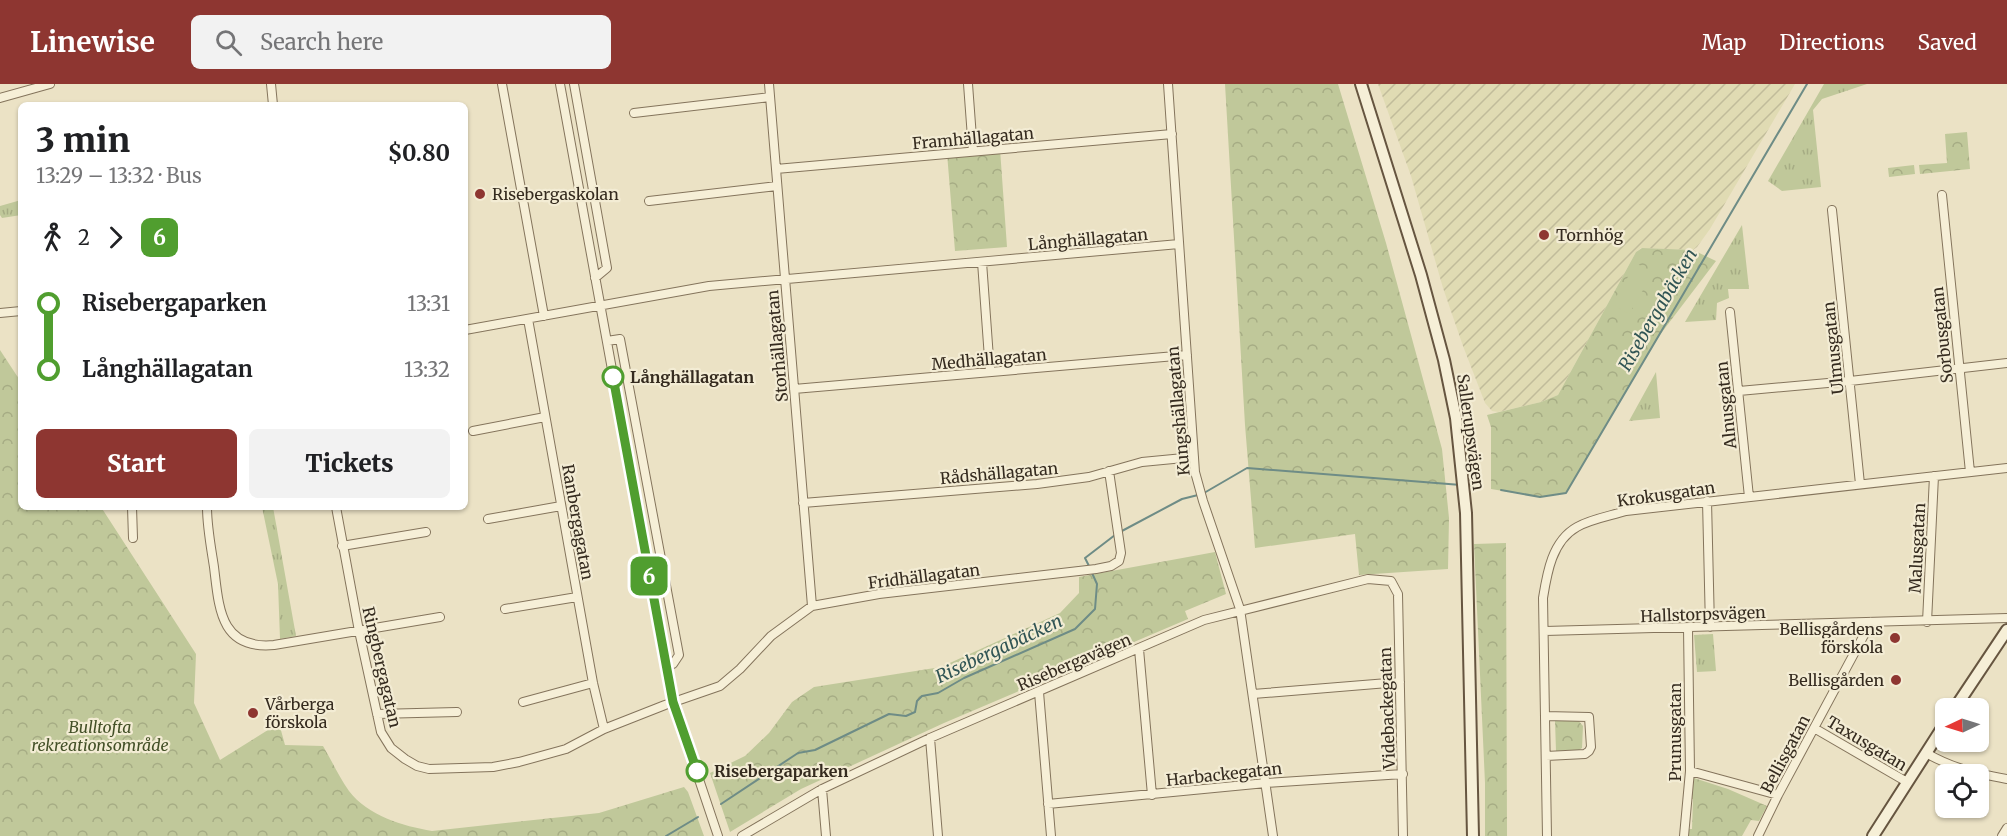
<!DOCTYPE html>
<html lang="en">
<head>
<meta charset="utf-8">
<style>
	:root { --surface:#fff; --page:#f2f2f2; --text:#202124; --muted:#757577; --accent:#8e3631 }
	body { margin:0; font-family:Merriweather,serif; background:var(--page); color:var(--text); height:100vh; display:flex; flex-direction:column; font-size:22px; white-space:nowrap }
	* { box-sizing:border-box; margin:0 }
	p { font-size:20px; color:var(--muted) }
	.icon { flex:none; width:33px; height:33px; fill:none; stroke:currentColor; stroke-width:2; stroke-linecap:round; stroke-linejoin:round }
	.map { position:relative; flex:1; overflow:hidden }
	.drawer { position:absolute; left:18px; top:18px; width:450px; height:408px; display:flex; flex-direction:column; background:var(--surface); border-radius:9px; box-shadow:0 2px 4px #0004 }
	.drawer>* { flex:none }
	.badge { padding:0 12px; border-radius:9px; font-size:21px; line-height:39px }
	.needle { width:39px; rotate:266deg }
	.controls { position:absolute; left:1935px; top:614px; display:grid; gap:12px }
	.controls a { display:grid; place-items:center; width:54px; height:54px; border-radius:9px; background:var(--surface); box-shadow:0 2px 4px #0004; font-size:30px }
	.map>.badge { position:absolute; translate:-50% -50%; box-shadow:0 0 0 3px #fff }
	.legs { display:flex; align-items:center; gap:9px; height:66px; padding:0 18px; font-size:20px }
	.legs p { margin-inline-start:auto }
	.overview { display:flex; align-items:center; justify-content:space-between; height:102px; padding:0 18px }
	h1 { font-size:33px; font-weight:800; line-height:45px }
	.cta { display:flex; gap:12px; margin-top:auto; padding:12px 18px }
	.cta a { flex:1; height:69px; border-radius:9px; background:var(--accent); color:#fff; font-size:24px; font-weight:800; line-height:69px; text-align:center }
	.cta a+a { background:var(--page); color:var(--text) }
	ul { padding:0 18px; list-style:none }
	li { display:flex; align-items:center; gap:21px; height:66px; font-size:22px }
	li i { display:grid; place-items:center; width:9px; height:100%; margin:0 8px; background:currentColor }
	li i::after { content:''; width:15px; height:15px; margin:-8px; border:4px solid; border-radius:50%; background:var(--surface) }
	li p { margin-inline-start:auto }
	li:first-child i { background:linear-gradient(#0000 50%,currentColor 0) }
	li:last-child i { background:linear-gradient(currentColor 50%,#0000 0) }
	header { display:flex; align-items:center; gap:36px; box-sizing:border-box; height:84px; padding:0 30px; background:var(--accent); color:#fff }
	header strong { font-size:28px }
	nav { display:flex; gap:33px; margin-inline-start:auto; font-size:21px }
	.search { width:420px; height:54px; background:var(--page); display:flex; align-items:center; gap:15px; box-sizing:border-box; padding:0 21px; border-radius:9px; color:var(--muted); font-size:22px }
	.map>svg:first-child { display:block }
	.farmland { fill:url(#farmland-furrows) }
	.grass { fill:url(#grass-tufts) }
	.park { fill:url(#park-crowns) }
	.pitch { fill:#c0c89a }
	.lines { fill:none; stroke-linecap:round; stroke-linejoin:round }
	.stream { stroke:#6e8c86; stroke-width:2 }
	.street-casing { stroke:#84745c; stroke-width:10 }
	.secondary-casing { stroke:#665540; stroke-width:14 }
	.street { stroke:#f6efd7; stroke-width:8 }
	.secondary { stroke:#f6efd7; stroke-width:10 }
	.line-1-casing { stroke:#fff; stroke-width:14 }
	.line-1 { stroke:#509e2f; stroke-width:9 }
	.poi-dot { fill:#8e3631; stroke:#f3ecd4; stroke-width:2 }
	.stop-1-dot { fill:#fff; stroke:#509e2f; stroke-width:3 }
	.labels { text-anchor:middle; stroke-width:4.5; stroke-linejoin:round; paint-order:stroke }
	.street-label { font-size:16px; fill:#352b1f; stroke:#f3ecd4 }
	.poi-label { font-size:16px; fill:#352b1f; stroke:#f3ecd4; text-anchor:start }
	.stop-label { font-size:16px; font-weight:bold; fill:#352b1f; stroke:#f3ecd4; text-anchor:start }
	.park-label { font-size:16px; font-style:italic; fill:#435027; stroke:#f3ecd4 }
	.water-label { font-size:18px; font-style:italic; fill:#305454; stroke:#f3ecd4 }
</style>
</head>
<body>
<header>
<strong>Linewise</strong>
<div class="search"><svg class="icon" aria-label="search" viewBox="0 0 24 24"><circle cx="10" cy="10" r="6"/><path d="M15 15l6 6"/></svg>Search here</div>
<nav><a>Map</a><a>Directions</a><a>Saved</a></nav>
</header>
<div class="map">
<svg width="2007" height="752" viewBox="0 0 2007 752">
	<defs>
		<pattern id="farmland-furrows" width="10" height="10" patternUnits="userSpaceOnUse" patternTransform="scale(1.5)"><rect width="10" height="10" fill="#e0dbb3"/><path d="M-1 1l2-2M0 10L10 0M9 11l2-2" fill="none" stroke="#c1bc9a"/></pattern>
		<pattern id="grass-tufts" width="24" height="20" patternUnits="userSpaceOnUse" patternTransform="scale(1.5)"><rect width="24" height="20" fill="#c0c89a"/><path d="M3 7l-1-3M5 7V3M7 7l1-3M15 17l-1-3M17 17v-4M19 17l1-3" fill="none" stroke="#a6ac84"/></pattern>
		<pattern id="park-crowns" width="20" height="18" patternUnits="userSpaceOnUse" patternTransform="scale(1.5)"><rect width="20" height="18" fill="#c0c89a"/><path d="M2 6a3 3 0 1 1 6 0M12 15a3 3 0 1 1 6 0" fill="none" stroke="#a6ac84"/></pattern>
	</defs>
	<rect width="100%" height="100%" fill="#ebe2c5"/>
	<!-- farmland -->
	<path class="farmland" d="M1378,0h417l-85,145 -13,18 -4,3 -52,-2 -5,4 -78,143 -17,7 -43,10 -6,-1 -7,-8 -22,-57 -20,-58 -32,-112z"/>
	<!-- grass -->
	<path class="grass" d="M1824,0h43l-45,15 -9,11 8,77 -39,4 -14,-10z
		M21,116v15l-19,3 -2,-3v-9z
		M1742,141l7,64h-21l1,9 -12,5 -1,17 -31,2z
		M1656,288l4,46 -31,3z
		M262,423h11l23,129 -16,3 -2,-55z
		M1713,550l3,37 -19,1 -3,-37z"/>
	<!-- park -->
	<path class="park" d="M1225,0h113l48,159 56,206 7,69 -1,51 -89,6 -4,-41 -100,14 -10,-123z
		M1967,48l3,37 -50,5 -1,-9 28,-2 -2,-29z
		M1000,65l7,98 -52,4 -8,-98z
		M1914,81l1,9 -26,3 -1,-9z
		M1642,164l51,2 23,11 -57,75 -93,157 -26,4 -49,-8v-62l-4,-12 54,-13 17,-7 78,-143z
		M0,266l21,32v125h80l95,147 -2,49 26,57 59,-37 6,22 38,1c9,15 16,31 26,45 19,25 54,35 83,40l167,-18 85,-26 4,5 16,44h-704z
		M1506,459l1,293h-22v-53l-11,-239z
		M1215,468l11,42 -41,17 3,8 -244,104 -143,66 -71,43 -20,-59 35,-17 24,-23 23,-31 22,-15 127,-20 119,-54 19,-20v-16z
		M1577,635l6,7 -1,22 -3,2 -23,1 -1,-30z
		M1694,694l34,11 39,17 -8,15 -8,-1 -9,16h-55v-7h5l1,-30h-4l2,-16z"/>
	<!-- pitch -->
	<path class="pitch" d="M1636,179l17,10 -24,41 -17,-10z"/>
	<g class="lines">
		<!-- stream -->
		<path class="stream" d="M1467,401l12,1
			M1501,406l39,7 26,-4 241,-409
			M1204,409l43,-25 214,17
			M1120,448l62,-33 16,-4
			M1090,484l-5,-10 30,-23
			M721,720l77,-51 17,-3 74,-36 17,2 9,-4 2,-11 5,-5 16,-3 26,-15 111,-49 20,-20 2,-25 -5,-11
			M666,752l32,-19"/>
		<defs>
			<path id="street" d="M271,0l2,21
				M502,0l42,232
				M560,0l106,582 7,36 45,134
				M574,0l33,184 -12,10
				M769,0l43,522
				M968,0l5,67
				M1168,0l27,388 8,29 37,108 33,227
				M0,14l50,-14
				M634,29l136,-16
				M776,85l396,-35
				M1942,111l28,277
				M649,117l128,-15
				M1832,126l28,274
				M982,178l8,110
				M1730,228l19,185
				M0,229l21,-2
				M528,235l65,364 11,46
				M465,246l244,-44 470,-42
				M607,257l13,-2 59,316 -6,9 -7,2
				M794,305l393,-34
				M1739,307l111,-10 157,-18
				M473,347l72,-14
				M1707,417l3,126
				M803,419l234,-19 52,-7 53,-15 52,-5
				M132,423l1,31
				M207,423c0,20 4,40 7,60 5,41 6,83 60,78l166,-28
				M336,423l23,124 22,101 10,16 14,11 12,7 12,3 64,-2 26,-5 47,-13 38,-20 61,-24 55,-19 20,-17 31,-33 41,-30 67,-12 217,-25 15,-3 8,-5 2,-8 -12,-82
				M488,435l73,-13
				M342,462l84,-14
				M505,525l72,-12
				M1927,538l7,-146
				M1545,547l462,-13
				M1139,565l13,146
				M1039,608l12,144
				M1253,610l147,-12
				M523,618l70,-19
				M377,630l80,-2
				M1545,632l44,1 2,30 -2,4 -4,3 -39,2
				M1814,644l93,54
				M930,654l8,98
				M1926,669c28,16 49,20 81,26
				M1690,687l88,24
				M822,705l4,47
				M1048,720l218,-21 137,-9
				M742,752l80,-47 108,-51 274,-118 164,-41 23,2 7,13 5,242
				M1547,752l-4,-238c4,-25 9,-57 34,-71 14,-8 33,-11 49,-16l381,-43
				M1684,752l6,-65 -2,-143
				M1758,752l20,-41 93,-173
				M2002,752l5,-8"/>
			<path id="secondary" d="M1361,0l60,191 23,85 12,58 10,95 7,323
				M1955,624l52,-78
				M1873,752l73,-114"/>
		</defs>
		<!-- street casing -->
		<use href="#street" class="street-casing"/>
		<!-- secondary casing -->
		<use href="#secondary" class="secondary-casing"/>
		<!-- street -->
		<use href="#street" class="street"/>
		<!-- secondary -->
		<use href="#secondary" class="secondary"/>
	</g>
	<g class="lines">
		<defs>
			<path id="line-1" d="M613,293l60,325 24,69"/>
		</defs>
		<!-- line-1 casing -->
		<use href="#line-1" class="line-1-casing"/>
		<!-- line-1 -->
		<use href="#line-1" class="line-1"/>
	</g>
	<!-- markers -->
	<g class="poi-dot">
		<circle cx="480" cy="110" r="6"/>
		<circle cx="1544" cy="151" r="6"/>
		<circle cx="1895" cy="554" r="6"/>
		<circle cx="1896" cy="596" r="6"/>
		<circle cx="253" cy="629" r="6"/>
	</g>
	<g class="stop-1-dot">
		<circle cx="613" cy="293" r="10"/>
		<circle cx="697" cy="687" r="10"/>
	</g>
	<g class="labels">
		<!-- street labels -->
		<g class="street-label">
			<text transform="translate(973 54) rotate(-5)" y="6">Framhällagatan</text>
			<text transform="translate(1088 155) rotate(-5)" y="6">Långhällagatan</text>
			<text transform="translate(1942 251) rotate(-96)" y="6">Sorbusgatan</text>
			<text transform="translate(777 262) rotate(-95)" y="6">Storhällagatan</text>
			<text transform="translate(1833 264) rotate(-96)" y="6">Ulmusgatan</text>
			<text transform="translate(989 275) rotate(-5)" y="6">Medhällagatan</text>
			<text transform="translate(1726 321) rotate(-96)" y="6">Alnusgatan</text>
			<text transform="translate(1178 327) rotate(-95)" y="6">Kungshällagatan</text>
			<text transform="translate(1471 348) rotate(82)" y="6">Sallerupsvägen</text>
			<text transform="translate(999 389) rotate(-5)" y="6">Rådshällagatan</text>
			<text transform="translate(1666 410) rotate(-8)" y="6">Krokusgatan</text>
			<text transform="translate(578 438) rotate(80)" y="6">Ranbergagatan</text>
			<text transform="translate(1917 464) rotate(-87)" y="6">Malusgatan</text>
			<text transform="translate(924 492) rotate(-7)" y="6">Fridhällagatan</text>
			<text transform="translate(1703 530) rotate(-2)" y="6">Hallstorpsvägen</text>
			<text transform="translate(1074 578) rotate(-23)" y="6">Risebergavägen</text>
			<text transform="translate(382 583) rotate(77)" y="6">Ringbergagatan</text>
			<text transform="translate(1387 624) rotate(-92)" y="6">Videbackegatan</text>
			<text transform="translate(1675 648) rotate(-90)" y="6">Prunusgatan</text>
			<text transform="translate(1867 659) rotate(31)" y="6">Taxusgatan</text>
			<text transform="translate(1785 670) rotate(-62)" y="6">Bellisgatan</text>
			<text transform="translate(1224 690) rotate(-6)" y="6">Harbackegatan</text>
		</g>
		<!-- poi labels -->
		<g class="poi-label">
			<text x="492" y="116">Risebergaskolan</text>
			<text x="1556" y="157">Tornhög</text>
			<text x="1883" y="551" text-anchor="end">Bellisgårdens<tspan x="1883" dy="18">förskola</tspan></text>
			<text x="1884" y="602" text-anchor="end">Bellisgården</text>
			<text x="265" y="626">Vårberga<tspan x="265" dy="18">förskola</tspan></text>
		</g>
		<!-- stop labels -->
		<g class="stop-label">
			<text x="630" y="299">Långhällagatan</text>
			<text x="714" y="693">Risebergaparken</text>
		</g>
		<!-- park labels -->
		<g class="park-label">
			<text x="100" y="649">Bulltofta<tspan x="100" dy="18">rekreationsområde</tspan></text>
		</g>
		<!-- water labels -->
		<g class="water-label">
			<text transform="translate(1658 226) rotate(-60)" y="6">Risebergabäcken</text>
			<text transform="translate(999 565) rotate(-25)" y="6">Risebergabäcken</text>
		</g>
	</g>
</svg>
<div class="controls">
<a><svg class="needle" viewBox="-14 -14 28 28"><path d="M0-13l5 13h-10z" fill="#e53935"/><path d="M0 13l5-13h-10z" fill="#757577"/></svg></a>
<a><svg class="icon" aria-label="locate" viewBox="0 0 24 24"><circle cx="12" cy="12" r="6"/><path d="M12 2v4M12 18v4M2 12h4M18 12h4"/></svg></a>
</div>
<b class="badge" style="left:649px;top:492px;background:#509e2f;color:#fff">6</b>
<section class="drawer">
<div class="overview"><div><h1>3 min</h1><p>13:29 – 13:32 · Bus</p></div><b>$0.80</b></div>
<div class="legs"><svg class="icon" aria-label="walk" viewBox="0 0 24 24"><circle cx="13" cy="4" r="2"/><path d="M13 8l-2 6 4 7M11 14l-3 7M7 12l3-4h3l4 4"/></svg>2<svg class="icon" aria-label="forward" viewBox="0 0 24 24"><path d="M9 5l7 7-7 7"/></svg><b class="badge" style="background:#509e2f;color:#fff">6</b></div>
<ul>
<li><i style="color:#509e2f"></i><b>Risebergaparken</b><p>13:31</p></li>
<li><i style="color:#509e2f"></i><b>Långhällagatan</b><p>13:32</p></li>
</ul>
<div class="cta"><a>Start</a><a>Tickets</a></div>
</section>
</div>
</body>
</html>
